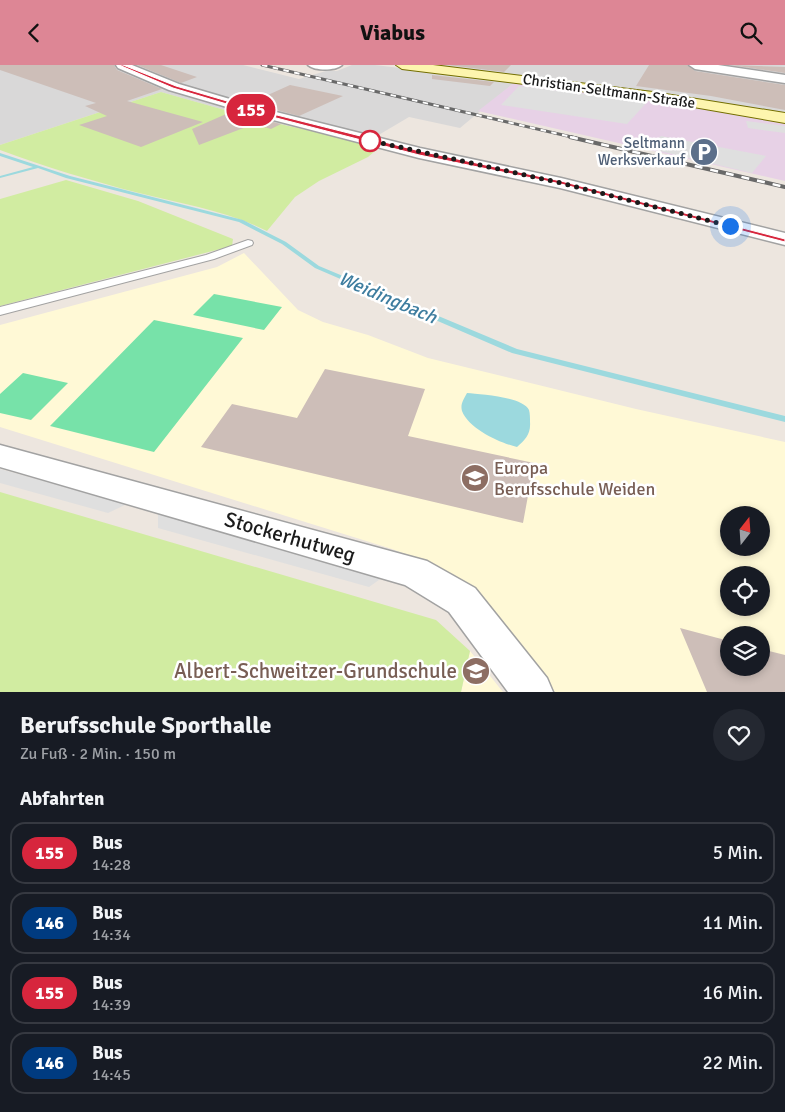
<!DOCTYPE html>
<html lang="de">
<head>
<meta charset="utf-8">
<style>
	:root { --surface:#171b24; --page:#242831; --text:#f1f3f6; --muted:#9ea1a6; --line:#363941; --accent:#dd8695 }
	body { margin:0; font-family:Signika,sans-serif; background:var(--page); color:var(--text); height:100vh; display:flex; flex-direction:column; font-size:19px; white-space:nowrap }
	* { box-sizing:border-box; margin:0 }
	p { font-size:16px; color:var(--muted) }
	.icon { flex:none; width:28px; height:28px; fill:none; stroke:currentColor; stroke-width:2; stroke-linecap:round; stroke-linejoin:round }
	.map { position:relative; height:627px; overflow:hidden }
	.panel { display:flex; flex-direction:column; background:var(--surface); flex:1 }
	.panel>* { flex:none }
	.badge { padding:0 10px; border-radius:16px; font-size:18px; line-height:32px }
	.needle { width:32px; rotate:17deg }
	.controls { position:absolute; left:720px; top:441px; display:grid; gap:10px }
	.controls a { display:grid; place-items:center; width:50px; height:50px; border-radius:50%; background:var(--surface); box-shadow:0 2px 8px #0003; font-size:25px }
	.you { position:absolute; width:25px; height:25px; margin:-12px; border:4px solid #fff; border-radius:50%; background:#1a73e8; box-shadow:0 0 0 8px #1a73e833 }
	.map>.badge { position:absolute; translate:-50% -50%; box-shadow:0 0 0 2px #fff }
	h2 { padding:0 20px; font-size:19px; line-height:45px }
	.round { display:grid; place-items:center; flex:none; width:52px; height:52px; border-radius:26px; background:var(--page) }
	.headline { display:flex; align-items:center; justify-content:space-between; height:85px; padding:0 20px }
	h1 { font-size:24px; font-weight:700; line-height:38px }
	ul { padding:0; list-style:none }
	li { display:flex; align-items:center; gap:15px; height:62px; margin:0 10px 8px; padding:0 10px; border:2px solid var(--line); border-radius:15px }
	li div { flex:1 }
	li b { display:block; font-size:19px }
	li em { font-style:normal }
	li .badge { min-width:55px; font-weight:700; text-align:center }
	header { display:flex; justify-content:space-between; align-items:center; height:65px; padding:0 20px; background:var(--accent); color:#111; font-size:22px; font-weight:700 }
	.map>svg:first-child { display:block }
	.residential { fill:#d9d8d8 }
	.industrial { fill:#e7d1e6 }
	.education { fill:#fff9d6; fill-rule:evenodd }
	.grass { fill:#d1eca1 }
	.pitch { fill:#77e2a9 }
	.parking { fill:#dfdfdf }
	.water { fill:#9cd9de }
	.lines { fill:none; stroke-linecap:round; stroke-linejoin:round }
	.stream { fill:#9cd9de; fill-rule:evenodd }
	.building { fill:#cdbeb8 }
	.lane-casing { stroke:#a2a2a2; stroke-width:2 }
	.street-casing { stroke:#a2a2a2; stroke-width:3 }
	.secondary-casing { stroke:#736e00; stroke-width:2 }
	.lane { fill:#fff; fill-rule:evenodd }
	.street { fill:#fff; fill-rule:evenodd }
	.secondary { fill:#fdf5ae; fill-rule:evenodd }
	.rail-far1-casing { stroke:#696969; stroke-width:3 }
	.rail-casing { stroke:#696969; stroke-width:4 }
	.rail-far1 { stroke:#fff; stroke-width:2; stroke-dasharray:5.5; stroke-linecap:butt }
	.rail { stroke:#fff; stroke-width:2.5; stroke-dasharray:8; stroke-linecap:butt }
	.line { fill:#d7263d; stroke:#fff }
	.walk { stroke:#1b1b1b; stroke-width:5; stroke-dasharray:0 9 }
	.stop-dot { fill:#fff; stroke:#d7263d; stroke-width:2.5 }
	.labels { text-anchor:middle; stroke-width:5; stroke-linejoin:round; paint-order:stroke }
	.far-street-label { font-size:15px; fill:#1b1b1b; stroke:#fff }
	.far-service-label { font-size:15px; fill:#4e5e75; stroke:#fff; text-anchor:end }
	.education-label { font-size:18px; fill:#785e54; stroke:#fff; text-anchor:start }
	.water-label { font-size:19px; font-style:italic; fill:#3e7d9f; stroke:#fff }
	.near-street-label { font-size:21px; fill:#1b1b1b; stroke:#fff }
	.near-education-label { font-size:21px; fill:#785e54; stroke:#fff; text-anchor:end }
</style>
</head>
<body>
<header><svg class="icon" aria-label="back" viewBox="0 0 24 24"><path d="M15 5l-7 7 7 7"/></svg>Viabus<svg class="icon" aria-label="search" viewBox="0 0 24 24"><circle cx="10" cy="10" r="6"/><path d="M15 15l6 6"/></svg></header>
<div class="map">
<svg width="785" height="627" viewBox="0 0 785 627">
	<rect width="100%" height="100%" fill="#ede6df"/>
	<!-- residential -->
	<path class="residential" d="M0,0h243l56,14 27,-8h11l15,-6h23l140,17 -55,46 -51,-11 -44,26 -112,-25 -92,-26 -161,53z
		M434,0h351v49l-132,-22z"/>
	<!-- industrial -->
	<path class="industrial" d="M515,17l85,10 185,31v58l-307,-70z"/>
	<!-- education -->
	<path class="education" d="M244,188l54,57 25,12 45,13 60,23 208,51 149,33v250h-230l-33,-44 -45,-52 -39,-30 -46,-17 -392,-122v-102l217,-58zM729,450h32v32h-32zM729,510h32v32h-32zM729,570h32v32h-32z
		M470,586l33,41h-42z"/>
	<!-- grass -->
	<path class="grass" d="M161,27l92,26 112,25 10,8 -7,6 -49,24 -24,16 -28,34c-39,-20 -85,-27 -128,-38 -47,-12 -93,-26 -139,-43v-5z
		M66,115l72,21 95,38 -1,7 -232,60v-107z
		M0,427l436,128 34,31 -9,41h-461z"/>
	<!-- pitch -->
	<path class="pitch" d="M214,229l68,13 -18,23 -71,-15z
		M154,255l89,18 -89,114 -104,-26z
		M23,308l45,10 -37,37 -31,-7v-19z"/>
	<!-- parking -->
	<path class="parking" d="M519,21l109,13 6,-2 15,3 -22,24 -126,-19z
		M746,56l39,5v7l-37,-5z
		M661,71l105,20 -14,17 -105,-25z
		M0,404l127,35 -19,9 -108,-30z
		M158,448l228,62 -17,12 -211,-59z"/>
	<!-- water -->
	<path class="water" d="M467,328c13,1 56,4 62,17 1,3 1,9 1,12 1,12 -5,18 -13,25 -17,-4 -48,-18 -55,-36 -2,-7 2,-12 5,-18z"/>
	<g class="lines">
		<!-- stream -->
		<path class="stream" d="M0,88l70,23 173,44 43,22 33,24 198,83 268,67v6l-273,-69 -197,-85 -33,-24 -43,-22 -173,-44 -28,-10 -38,10v-2l33,-9 -33,-11z"/>
	</g>
	<!-- building -->
	<path class="building" d="M0,0h114l3,5 45,19 -35,12 76,21 -62,25 -62,-22 28,-9 -22,-10 11,-3 -96,-33z
		M137,0h24l36,12 -16,6z
		M448,0h63l-7,7z
		M649,0h38l8,6 90,14v25l-74,-14 -75,-10z
		M731,0l54,2v6z
		M432,10l62,7 -4,4 -58,-7z
		M290,20l53,11 -44,20 -49,-13z
		M233,46l20,6 28,7 -10,5 -17,-5 -55,21 -7,-16z
		M325,304l100,20 -17,47 126,27 -11,60 -322,-76 31,-43 65,14z
		M680,563l49,13v26h32v-18l24,6v37h-78z"/>
	<g class="lines">
		<defs>
			<path id="lane" d="M248,175l4,1 1,2 -1,2 -38,14 -214,56v-8l206,-52z"/>
			<path id="street" d="M116,0h16l47,19 85,25 156,39 141,30 224,55v12l-225,-57 -141,-30 -165,-43 -85,-25 -51,-22z
				M308,0h34c-7,6 -27,6 -34,0z
				M689,0h29l67,10v8l-90,-14z
				M0,380l427,116 48,27 72,90 6,14h-45l-59,-80 -44,-27 -405,-118z"/>
			<path id="secondary" d="M396,0h37l220,27 132,21v10l-132,-23 -251,-31z"/>
		</defs>
		<!-- lane casing -->
		<use href="#lane" class="lane-casing"/>
		<!-- street casing -->
		<use href="#street" class="street-casing"/>
		<!-- secondary casing -->
		<use href="#secondary" class="secondary-casing"/>
		<!-- lane -->
		<use href="#lane" class="lane"/>
		<!-- street -->
		<use href="#street" class="street"/>
		<!-- secondary -->
		<use href="#secondary" class="secondary"/>
		<defs>
			<path id="rail-far1" d="M262,0l314,73"/>
			<path id="rail" d="M570,72l215,50"/>
		</defs>
		<!-- rail-far1 casing -->
		<use href="#rail-far1" class="rail-far1-casing"/>
		<!-- rail casing -->
		<use href="#rail" class="rail-casing"/>
		<!-- rail-far1 -->
		<use href="#rail-far1" class="rail-far1"/>
		<!-- rail -->
		<use href="#rail" class="rail"/>
	</g>
	<!-- line -->
	<path class="line" d="M119,0h4l53,21 85,25 159,40 141,30 224,58v3l-224,-58 -142,-29 -162,-42 -84,-25z"/>
	<g class="lines">
		<!-- walk -->
		<path class="walk" d="M370,76l-2,-1 193,43 169,43"/>
	</g>
	<!-- icons -->
	<defs>
		<symbol id="parking-disc" viewBox="-11 -11 22 22"><circle r="9.5" fill="#5c6f8a" stroke="#fff"/><path d="M-3.5-5.5H1a3.5 3.5 0 0 1 0 7H-1V5.5H-3.5ZM-1-3.4V-.6H.8a1.4 1.4 0 0 0 0-2.8Z" fill="#fff"/></symbol>
		<symbol id="school-disc" viewBox="-11 -11 22 22"><circle r="9.5" fill="#8d6e63" stroke="#fff"/><path d="M0-5L7-2L0 1L-7-2ZM-4 1L0 2.5L4 1V4Q0 6-4 4Z" fill="#fff"/></symbol>
	</defs>
	<g fill-rule="evenodd">
		<use href="#parking-disc" x="688" y="71" width="32" height="32"/>
		<use href="#school-disc" x="459" y="397" width="32" height="32"/>
		<use href="#school-disc" x="460" y="590" width="32" height="32"/>
	</g>
	<!-- markers -->
	<circle class="stop-dot" cx="370" cy="76" r="10"/>
	<g class="labels">
		<!-- far-street labels -->
		<g class="far-street-label">
			<text transform="translate(609 26) rotate(8)" y="5">Christian-Seltmann-Straße</text>
		</g>
		<!-- far-service labels -->
		<g class="far-service-label">
			<text x="685" y="83">Seltmann<tspan x="685" dy="17">Werksverkauf</tspan></text>
		</g>
		<!-- education labels -->
		<g class="education-label">
			<text x="494" y="409">Europa<tspan x="494" dy="21">Berufsschule Weiden</tspan></text>
		</g>
		<!-- water labels -->
		<g class="water-label">
			<text transform="translate(388 232) rotate(23)" y="7">Weidingbach</text>
		</g>
		<!-- near-street labels -->
		<g class="near-street-label">
			<text transform="translate(290 472) rotate(16)" y="7">Stockerhutweg</text>
		</g>
		<!-- near-education labels -->
		<g class="near-education-label">
			<text x="457" y="613">Albert-Schweitzer-Grundschule</text>
		</g>
	</g>
</svg>
<div class="controls">
<a><svg class="needle" viewBox="-14 -14 28 28"><path d="M0-13l5 13h-10z" fill="#e53935"/><path d="M0 13l5-13h-10z" fill="#9ea1a6"/></svg></a>
<a><svg class="icon" aria-label="locate" viewBox="0 0 24 24"><circle cx="12" cy="12" r="6"/><path d="M12 2v4M12 18v4M2 12h4M18 12h4"/></svg></a>
<a><svg class="icon" aria-label="layers" viewBox="0 0 24 24"><path d="M12 4l9 5-9 5-9-5zM3 14l9 5 9-5"/></svg></a>
</div>
<div class="you" style="left:730px;top:161px"></div>
<b class="badge" style="left:251px;top:45px;background:#d7263d;color:#fff">155</b>
</div>
<section class="panel">
<div class="headline"><div><h1>Berufsschule Sporthalle</h1><p>Zu Fuß · 2 Min. · 150 m</p></div><a class="round"><svg class="icon" aria-label="heart" viewBox="0 0 24 24"><path d="M12 20l-8-8c-3-5 5-10 8-4 3-6 11-1 8 4z"/></svg></a></div>
<h2>Abfahrten</h2>
<ul>
<li><span class="badge" style="background:#d7263d;color:#fff">155</span><div><b>Bus</b><p>14:28</p></div><em>5 Min.</em></li>
<li><span class="badge" style="background:#003b80;color:#fff">146</span><div><b>Bus</b><p>14:34</p></div><em>11 Min.</em></li>
<li><span class="badge" style="background:#d7263d;color:#fff">155</span><div><b>Bus</b><p>14:39</p></div><em>16 Min.</em></li>
<li><span class="badge" style="background:#003b80;color:#fff">146</span><div><b>Bus</b><p>14:45</p></div><em>22 Min.</em></li>
</ul>
</section>
</body>
</html>
